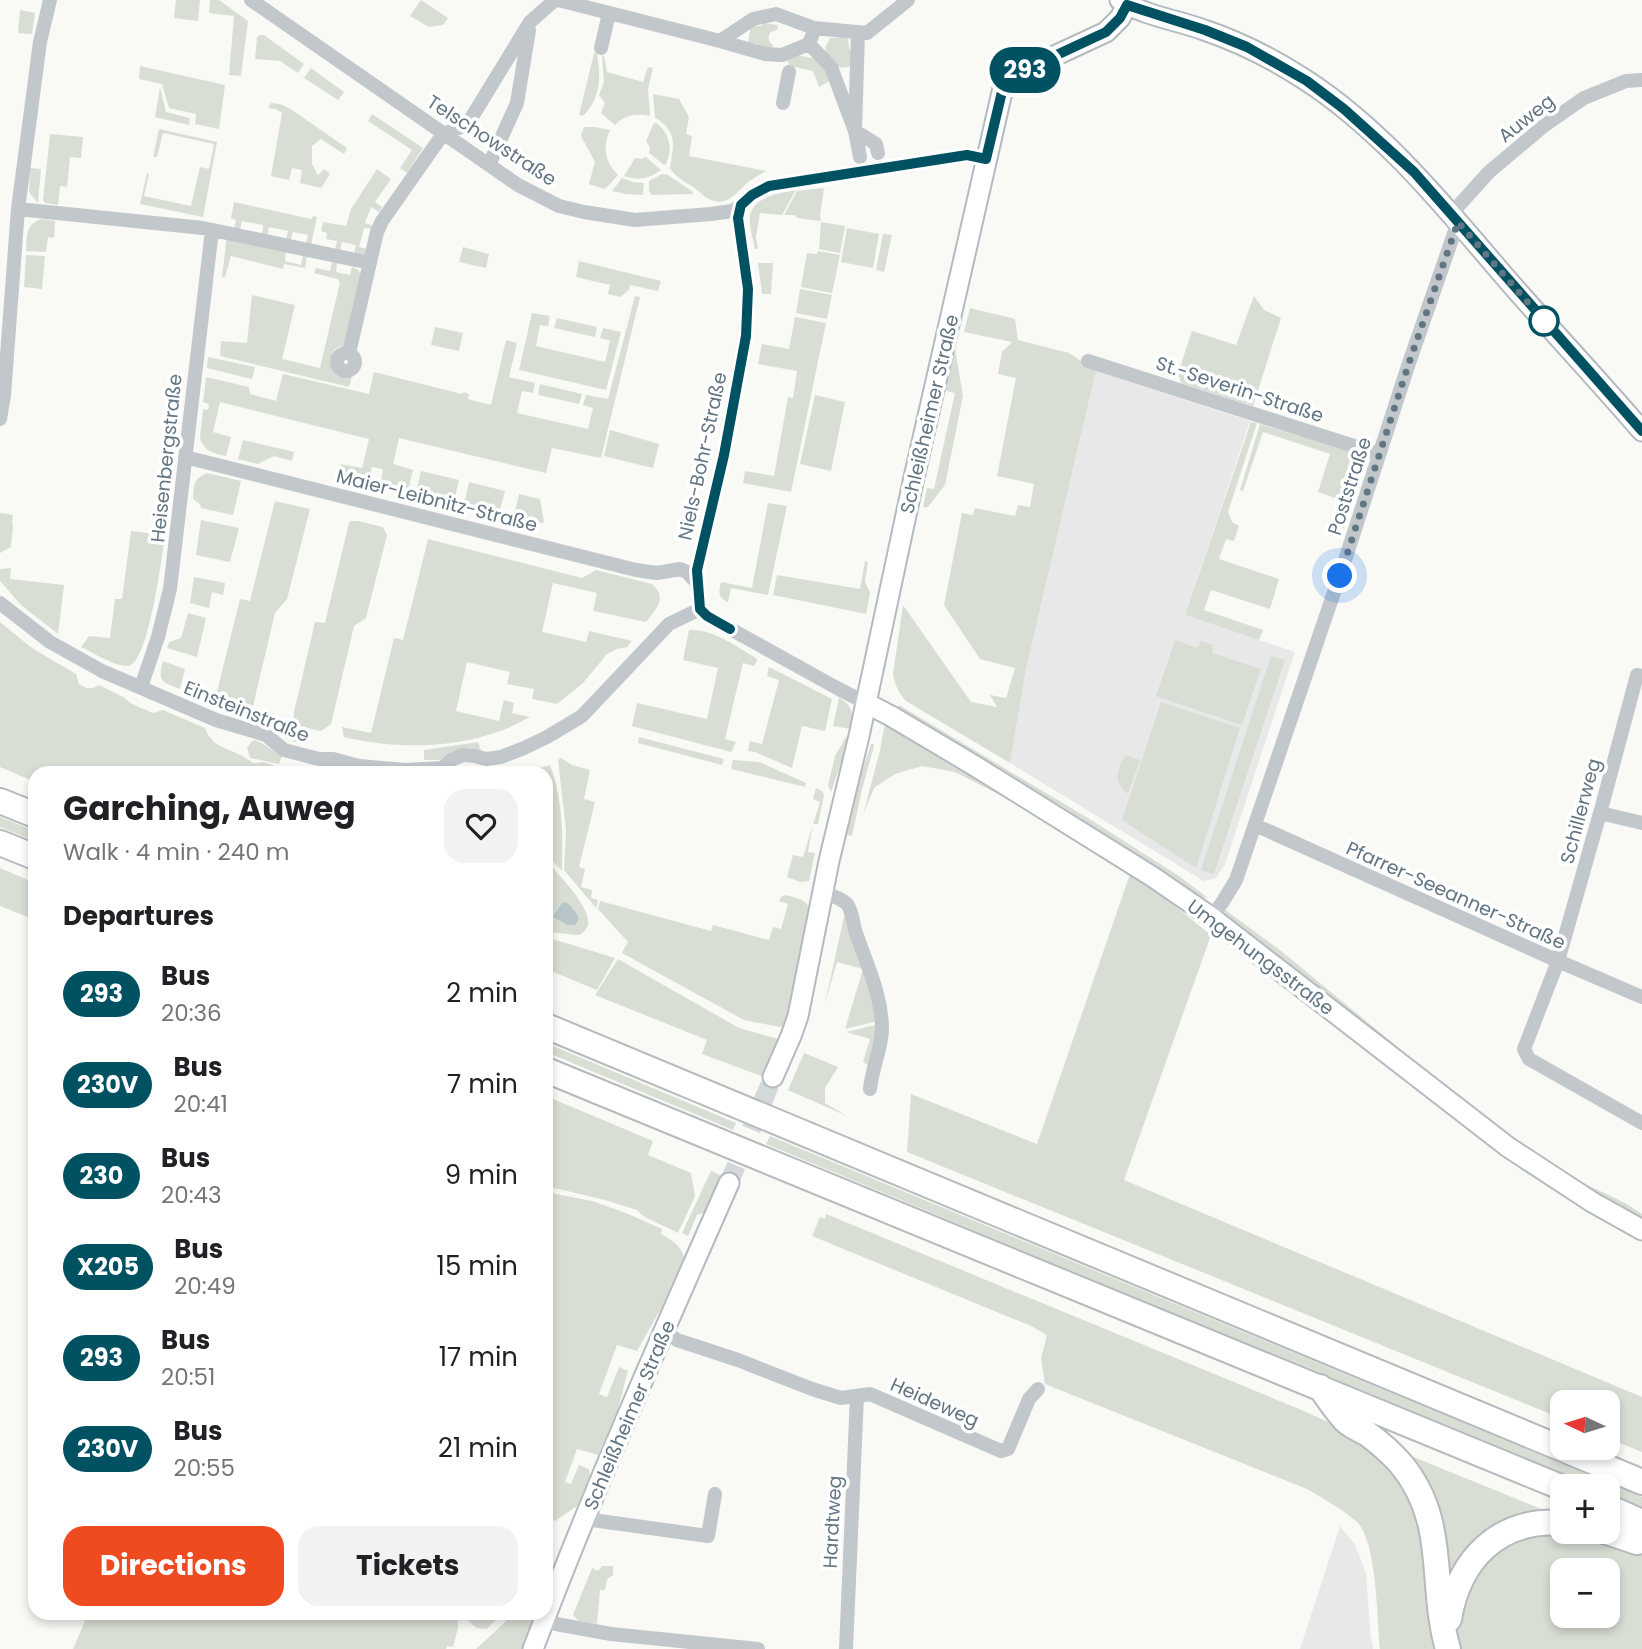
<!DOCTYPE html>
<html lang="en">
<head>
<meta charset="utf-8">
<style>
	:root { --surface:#fff; --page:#f2f2f2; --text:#202124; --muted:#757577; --accent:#ee4b21 }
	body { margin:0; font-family:Poppins,sans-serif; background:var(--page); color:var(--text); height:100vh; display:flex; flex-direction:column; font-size:26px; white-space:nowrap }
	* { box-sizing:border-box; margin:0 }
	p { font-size:23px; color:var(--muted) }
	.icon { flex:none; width:38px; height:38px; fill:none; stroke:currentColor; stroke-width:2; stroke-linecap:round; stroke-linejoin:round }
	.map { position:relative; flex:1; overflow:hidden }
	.drawer { position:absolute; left:28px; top:766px; width:525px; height:854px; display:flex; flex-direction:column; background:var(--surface); border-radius:21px; box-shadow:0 4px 10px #0003 }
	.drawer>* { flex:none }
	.badge { padding:0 14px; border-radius:23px; font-size:24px; line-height:46px }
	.needle { width:46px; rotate:274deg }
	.controls { position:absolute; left:1550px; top:1390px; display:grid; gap:14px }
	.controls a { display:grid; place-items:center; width:70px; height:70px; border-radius:14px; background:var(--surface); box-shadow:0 4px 10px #0003; font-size:35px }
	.you { position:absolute; width:35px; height:35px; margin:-18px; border:5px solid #fff; border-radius:50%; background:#1a73e8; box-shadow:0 0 0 10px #1a73e833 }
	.map>.badge { position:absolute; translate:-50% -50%; box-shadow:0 0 0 4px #fff }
	h2 { padding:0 35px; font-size:26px; line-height:63px }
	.round { display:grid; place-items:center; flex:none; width:74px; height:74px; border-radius:21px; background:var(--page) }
	.overview { display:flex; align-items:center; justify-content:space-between; height:119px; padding:0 35px }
	h1 { font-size:33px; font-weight:700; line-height:52px }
	.button { display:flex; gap:14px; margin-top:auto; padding:14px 35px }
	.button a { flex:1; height:80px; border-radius:21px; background:var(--accent); color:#fff; font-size:28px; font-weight:700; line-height:80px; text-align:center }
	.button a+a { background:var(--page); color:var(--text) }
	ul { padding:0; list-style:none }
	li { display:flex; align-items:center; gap:21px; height:91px; padding:0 35px }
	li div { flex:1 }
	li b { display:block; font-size:26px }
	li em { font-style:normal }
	li .badge { min-width:77px; font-weight:700; text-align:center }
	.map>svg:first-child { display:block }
	.built { fill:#e7e8e7 }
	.green { fill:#d9ded5; fill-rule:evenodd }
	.water { fill:#b8c6ca }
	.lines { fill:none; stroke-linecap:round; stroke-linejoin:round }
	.secondary-tunnel { stroke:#d3d8d9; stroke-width:19; stroke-dasharray:19 10; stroke-linecap:butt }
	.secondary-casing { stroke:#b4bbc0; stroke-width:23 }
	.highway-casing { stroke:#b5babd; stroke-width:28 }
	.street { stroke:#c2c7cb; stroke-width:14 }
	.secondary { stroke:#fff; stroke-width:19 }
	.highway { stroke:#fff; stroke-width:24 }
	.line-casing { stroke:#fff; stroke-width:16 }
	.line { stroke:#005262; stroke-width:10 }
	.walk { stroke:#627583; stroke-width:7; stroke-dasharray:0 12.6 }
	.stop-dot { fill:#fff; stroke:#005262; stroke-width:3.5 }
	.labels { text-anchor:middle; stroke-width:7; stroke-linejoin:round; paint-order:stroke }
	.street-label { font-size:19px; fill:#627583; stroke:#fff }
</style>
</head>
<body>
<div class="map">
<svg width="1642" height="1649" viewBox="0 0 1642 1649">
	<rect width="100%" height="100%" fill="#f9f9f6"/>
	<!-- built -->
	<path class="built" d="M1096,371l154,50 -65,194 110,37 -70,212 -9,14 -12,3 -194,-118 16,-94z
		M1340,1526l15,19 11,28 4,57 3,19h-73z"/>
	<!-- green -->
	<path class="green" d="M176,0h24l-2,21 -24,-3z
		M210,0h9l29,21 -7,55 -12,-1 5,-59 -25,-3z
		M421,0l27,18 -5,7 -14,2 -19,-11z
		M20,10l15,3 -3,21 -14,-1z
		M763,23l15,2 -1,5 -6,2c-4,4 -3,10 2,13l-1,5 -14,-2v-4l-10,-1 3,-18 11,1z
		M260,35h4l40,29 -6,9 -18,-12 -25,-2 2,-22z
		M844,37l4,1 1,10 5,8 -3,10c-18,5 -22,-2 -26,-18l5,-10z
		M594,53l3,1c4,23 4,44 -14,62l-4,-1z
		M795,55l23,4 13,21 -12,7 -6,-16 -18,-4 -4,2 -5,-11z
		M602,56h2l3,16 36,10 5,-15 5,1 -5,21 2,27c-14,-3 -25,-1 -35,9l-14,-12 4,-10 -6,-8 5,-13z
		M140,66l85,19 -6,44 -24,-5 1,-10 -27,-6 -7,-24 -23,-5z
		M311,68l33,24 -6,8 -34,-22z
		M160,87l6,25 24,6 -1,7 -34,-8z
		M653,94l26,5 10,18 -3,17 6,2 -3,20 77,15c-6,4 -13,7 -19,12 -10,10 -22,25 -38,16 -5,-2 -9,-7 -13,-10 -9,-6 -20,-11 -26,-21 3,-22 9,-36 -15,-50z
		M271,103l9,1 9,4 58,40 -3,6 -23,-15 -9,7v18l6,11 6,-6 6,5 -9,14 -21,-5 2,-13 -10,-2 -3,12 -18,-4 11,-63 -6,-4 -8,-1z
		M372,114l51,34 -16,25 -7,-5 12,-18 -44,-29z
		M654,123h3c13,12 16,25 9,41l-2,1 -15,-12 1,-6 -4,-6z
		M584,127h11l15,3c-8,17 -5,32 8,45l-10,11 -4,3 -15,-5 6,-22 -14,-26z
		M159,129l58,13 -14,75 -63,-13 7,-31 2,1 -5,22 47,10 9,-39 9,2 5,-25 -51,-11 -6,24h-4z
		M50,134l33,3 -2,21 -11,-1 -3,30 -7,-1 -2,19 -13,-2 -2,-3z
		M646,157l15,13c-12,9 -22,11 -37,6l11,-18 7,1z
		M30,168l11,1 -3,34 -9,-11z
		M377,169l14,10 -16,23 7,5 -3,5 -8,-5 -6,16 9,3 -1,3 -9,-1 -5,19 9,2 -2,6 -12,-1 2,-9 -14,-3 -2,9 -5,-1 2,-9 -11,-2 1,-6 -6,-2 2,-9 23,4 5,-17z
		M662,174l6,1 24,16 1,3 -42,1 -2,-5v-9z
		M622,178l11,4 11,1 -1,12 -17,-1 -14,-3z
		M824,188l-4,28 1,5 -24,-3 -2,-3h-11l13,-24z
		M796,190l-14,25 -22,-2 -4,24 2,12h-3c-2,-10 -6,-22 -5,-33 3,-20 31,-23 46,-26z
		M234,202l77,17 2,-3 4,1 -6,28 -5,-1 2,-9 -15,-3 -3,9 -4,-1 2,-9 -19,-4 -2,9 -5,-1 1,-10 -21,-4 -2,9 -6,-1 2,-9 -5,-2z
		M42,219l13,2 -1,17 -6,-1 -2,15 -20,-1c1,-15 -1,-27 16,-32z
		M821,222l24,4 -5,27 -21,-4z
		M847,228l32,6 -6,34 -32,-6z
		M883,234l9,1 -8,37 -8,-2z
		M227,235l59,17 -1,9 16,4 2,-9 4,1 -2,11 -21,-4 -1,5 -52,-13 -6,21h-3z
		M463,247l26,7 -3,14 -27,-6z
		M818,251l22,4 -8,38 -31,-6 6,-34 10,1z
		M26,255l19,1 -3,33 -18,-2z
		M579,261l82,20 -3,10 -28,-6 -1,5 -9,7 -12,-3 2,-9 -34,-8z
		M332,262l5,1 -1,9 14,3 2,-8 5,2 5,6 -18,72 -4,-1 -6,4c-10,20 1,22 18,26l-3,11 -129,-31 1,-15 26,2 5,-48 43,10 -13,54 38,9 20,-86 -3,-3 -23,-6 2,-5 14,3z
		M758,263h15l-2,31h-9z
		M800,289l32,6 -5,24 -31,-6z
		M635,296l5,1 -39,161 -49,-10 -6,25 -147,-35 -6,26 20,6 -5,20 -27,-7 2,-14 -11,-2 -3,13 -30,-7 2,-9 21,4 7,-29 -149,-37 -7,30 18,5 -5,19c-12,-3 -22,-4 -26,-18l3,-29 5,1 1,-6 -6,-2 3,-25 43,10 1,7 26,7 7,-27 86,20 5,-22 88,22 1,-2 6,2 -1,5 23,6 15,-65 11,3 -8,34 26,6 -2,10 -11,-2 -5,22 71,16 5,-21 -10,-3 3,-10 22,4z
		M1254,296l10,14 17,8 -28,88 -72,-23 -3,-10 14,-42 44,14z
		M970,308l45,11 3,21 51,13 27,18 -70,298 -16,94 -104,-62c-8,-9 -11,-16 -13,-27l10,-69 68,97 26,5 -7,-12 16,3 9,-30 -35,-9 -36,-54 18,-92 11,2 2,-7 40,8 3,-11 12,2 4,-23 -37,-8 19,-98 -18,-4 4,-22 10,-10 -48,-10z
		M532,313l18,3 -2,10 -8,-1 -4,21 69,16 5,-21 -10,-3 3,-10 18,4 -15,58 -87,-20z
		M795,317l31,6 -35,169 -48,-9 2,-12 29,5 14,-79 5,1 4,-27 -39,-7 4,-20 27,5z
		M557,318l40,9 -2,10 -41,-9z
		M435,327l28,6 -4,18 -28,-6z
		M952,346l3,3 8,47 -18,89 -17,22h-5l4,-19 7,1 21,-96 -12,-3z
		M208,357l47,10 -3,12 -45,-11z
		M540,384l42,10 -3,10 -41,-9z
		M815,395l30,7 -14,69 -31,-7z
		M1251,422l6,1 -29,89 4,10 7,4 -5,15 -8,-2 -7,20 60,20 -9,30 -59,-19 -7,20 59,20 -4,10 -74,-25z
		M1260,424l101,31 5,6 -22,67 -12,-3 8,-25 -22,-8 12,-38 -67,-22 -20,59 -3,-1z
		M610,430l49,14 -6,24 -49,-12z
		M243,440l51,12 -2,9 -18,-5 -16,8 -20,-5z
		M421,471l38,9 -5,21 -38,-9z
		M207,473l34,8 -8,34 -32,-7 -1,-4 -7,-5c1,-14 0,-20 14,-26z
		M469,482l36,9 -6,22 -35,-9z
		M519,494l21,5 4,23 -2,1 -28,-7z
		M275,501l35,8 -23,90 -12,14 -22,93 -24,-7 -12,5 -28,-12v-2l27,6 24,-97 10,2z
		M768,503l19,3 -19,89 -37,-7 -3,14c-11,-4 -9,-11 -7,-20l31,6z
		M0,513l13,2 -1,9 1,1 -2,22 -11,6z
		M201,520l38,8 -9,34 -34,-7z
		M351,521h7l25,6 4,8 -21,83 -12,8 -23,98 -10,7 -24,-5 -3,-4v-10l21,-90 10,1 24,-100z
		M131,531l34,4c-3,22 -16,121 -34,130 -11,5 -39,-13 -50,-18l8,-11 21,2 5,-39h7z
		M428,539l154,39 14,-8 56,14c16,14 4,25 -6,38l-53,-11 4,-18 -44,-10 -11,49 44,10 3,-11 43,10 -5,6 -10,2 -10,5 -24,29 -26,21 -25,-5 2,-10 -27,-5 3,-12 -43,-10 -11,49 43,10 5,-21 10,3 -2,10 18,4c-10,5 -20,11 -30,14 -50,18 -105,18 -156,6l-2,-10 29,6 23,-95 9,2z
		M865,561l3,1 -3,20 5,11 -4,21 -93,-19 4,-20 83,14z
		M11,568l-1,11 54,6 -6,49 -37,-29 -21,-24v-12z
		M194,577l31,6 -2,12 -11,-3 -3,16 -19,-5z
		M188,613l18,5 -9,39 -30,-9 2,-6 12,-4z
		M0,622l32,26 44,26 3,10c8,5 12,6 20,1l24,12 9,7 21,9 10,-3 42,18c7,18 17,18 33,26 6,2 10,6 15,9l11,-1 30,11 -259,1v8l-35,-15z
		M689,630c25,-1 46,16 67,28l1,3 -3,5 -11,-3 -18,76 11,3 -5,10 -99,-26 5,-23 70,16 11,-51 -35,-8z
		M1175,640l22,8 4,-7 12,4 -1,8 49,16 -19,56 -86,-29z
		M1271,656l14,4 -71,214 -13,-4z
		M163,661l22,8 -5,20c-18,-7 -23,-7 -17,-28z
		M769,667l63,32 -7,32 -23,-5 -10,42 -37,-16 -7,-1 2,-10 12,3 17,-64 -12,-4z
		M839,698c14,7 15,17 12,31l-18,-3z
		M1161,702l79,26 -44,140 -74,-48z
		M899,705l189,113 91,58 29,22 -9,-1 -136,-90 -168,-95z
		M274,718l4,5 24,8 -3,12 -12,-4 -16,-10z
		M886,724l5,1 113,63 -4,7 -45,-23 -33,-6 -27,8 -21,14 -11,27c5,-19 10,-38 15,-57 4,-11 3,-23 8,-34z
		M639,737l85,22 -2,6 -84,-22z
		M846,737l3,2 -18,53 -3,-7 7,-29z
		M255,740c10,3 17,12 27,15l-3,9 -29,-6 -3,-10 5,-7z
		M478,742l3,8 -14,-2 -13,3 -15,9h-15v-10z
		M871,744h3l-1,6 -11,39 -10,47 -5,-1 10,-48z
		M1125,755l15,5 -12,34c-16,-13 -11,-22 -3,-39z
		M561,758l11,7 18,5 -6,29 11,3 -16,65 6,2 -4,18 11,3 -1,8 7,2 -2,8 -32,-38 2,-40 -8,-70z
		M733,760l26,2 47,21 -1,4 -74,-18z
		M550,765c13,34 13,70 12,106l-16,-17v-80l-24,-1z
		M816,788l6,3 2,4 -6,29h-5l-5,28 7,1 -6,28 -9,1 -13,-5 6,-22 10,2 17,-55 -7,-3z
		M0,817l35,14v10l-35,-14z
		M546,860c11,13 42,44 42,61 1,7 -4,11 -9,14l-33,-3z
		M0,868l35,15v37l-35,-14z
		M1131,871l80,64 -87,245 518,217v55l-34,-14v-36h-45v17l-656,-267 4,-58 126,50z
		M785,895c12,3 23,4 25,17l-21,108 -4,5 -5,2 -36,-7 -122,-67 6,-11 -30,-33 2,-8 111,30 2,-6 56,15 4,-13 8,2 7,-25 -9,-3 2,-4z
		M1224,909l56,41 183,151 39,29 75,50 48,23 17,11v8l-143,-88 -164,-131 -58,-49 -49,-35 -4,-6z
		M845,912l16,44 17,65 -33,8 18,-60 -26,-7 -12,41z
		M546,937l69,21 -18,32 -51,-21z
		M618,959l121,69 39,11 -14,38 -62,-23 5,-14 -112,-45z
		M879,1024l-9,42 -7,-4 7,-23 -24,-7z
		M546,1043l190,80 -3,7 -187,-78z
		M804,1053l34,14 -13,21v15l22,13 -59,-26z
		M546,1096l107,45 -5,14 43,18 4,23 -17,37 -35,-17 -6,-6 -32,-10 -59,-14z
		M770,1136l872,361v11l-34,-14v-8h-19l-823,-342z
		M711,1171l13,6 -18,35 -9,3 -9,21 -6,-3z
		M546,1192l46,9 34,12 36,16 -1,5c10,6 20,11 23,23l-22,50 -25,44 -20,-6 -18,49 8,3 12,-30 9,4 -11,41 -19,43 -21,-6 -12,33 6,2 8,-19 10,4 1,7 -13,30 -22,15 -4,-3 2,-7 -7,-2z
		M826,1214l478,197 37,17 36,23 44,61 18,137h-59c-3,-30 -3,-107 -23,-127 -15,-13 -33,-23 -50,-33l-262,-105 -4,-26 6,-23 -16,-9 -219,-90 8,-19 5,2z
		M1406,1454l140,57 -97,80z
		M1563,1531h19l60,23v95h-182l-3,-11v-25l4,-19 39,-51zM1563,1570h45v45h-45z
		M602,1566h11v9l-6,4 -2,11h-5l-3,34 -18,-3 -6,-6 19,-47 6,3z
		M88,1614h370v14l-5,19 -6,-1 -1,3h-373z
		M468,1614h33l-14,15 -10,-1 -8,-6z
		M512,1614h22l-12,35h-46l27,-25z"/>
	<!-- water -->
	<path class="water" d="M565,902c6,3 12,11 14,17l-4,6h-7l-15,-8 9,-14z"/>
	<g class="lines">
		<!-- secondary-tunnel -->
		<path class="secondary-tunnel" d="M729,1183l44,-106"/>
		<defs>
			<path id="secondary" d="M1120,0c25,16 57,20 84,30 36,12 69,29 100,49 81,52 145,133 207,205 43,49 88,97 131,147
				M866,703l25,13 84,50 178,111 58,40 297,230 84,55 50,28
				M773,1077l18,-41 7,-20 31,-155 30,-125 54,-254 92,-403 101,-47 14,-14 7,-13
				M533,1649c60,-158 128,-312 196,-466"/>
			<path id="highway" d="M0,801l35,14
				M0,843l35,14
				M546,1026l1096,456
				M546,1070c338,142 679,276 1017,418
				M1320,1387c8,11 16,24 26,34 6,6 16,9 23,14 11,8 23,19 32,29 48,58 28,120 47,185
				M1608,1507l34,15
				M1604,1531l33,11 5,-1
				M1449,1619c10,-60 50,-101 114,-96"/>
		</defs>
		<!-- secondary casing -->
		<use href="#secondary" class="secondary-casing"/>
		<!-- highway casing -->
		<use href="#highway" class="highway-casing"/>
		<!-- street -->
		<path class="street" d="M251,0l267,185 41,21 25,6 51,8 76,-6 21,-3 10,-6 10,-10 17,-9 10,-2 188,-29 19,4
			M558,0l162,41 33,-22 23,-5 38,14 53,5 41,-33
			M858,32l-3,99 21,13 2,9
			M720,41l45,13 17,1 27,-11 3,-8
			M809,44l22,23 24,64 5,26
			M601,48l8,-35
			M783,103l6,-31
			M489,165l28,-62 12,-73
			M18,209l185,19 167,35
			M1451,214l38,-42 56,-47 39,-27 42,-17 16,-1
			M349,353l28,-121 5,-11 61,-87 24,-9 63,-103 25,-22
			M337 362a9 9 0 1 1 18 0a9 9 0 1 1-18 0Z
			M1088,361l291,93
			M0,419l4,-24 14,-186 22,-167 10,-42
			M185,457l451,113 21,3 23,-4 7,3 10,11 3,26 7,7 130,72 29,15
			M697,583v-13l27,-115 21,-119 3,-47 -10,-71 4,-13
			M0,603l50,39 52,29 114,49 50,15 18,15 35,9h14l26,7 46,4 37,-2 9,-8 12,-5 12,1 11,3 15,-2 23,-9 23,-11 35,-21 87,-92 31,-15
			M1642,676l-5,-1 -35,131 -44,155 -34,88 5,10 113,64
			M141,687l17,-50 12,-48 42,-359
			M1600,813l42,10
			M1255,825l303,136 84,36
			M822,892c8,3 19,6 25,12 5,6 6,18 8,26 11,33 27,64 27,100 -1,21 -10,38 -12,59
			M1211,917l11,-14 14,-23 109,-320 64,-197 49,-141
			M665,1331l12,9 61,20 74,29 29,9 29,-4 131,57 7,-2 21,-50 9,-10
			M585,1519l123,17 7,-42
			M545,1618l11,6 55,10 147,15
			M846,1649l11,-253"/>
		<!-- secondary -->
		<use href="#secondary" class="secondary"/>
		<!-- highway -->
		<use href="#highway" class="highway"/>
	</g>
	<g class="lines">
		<defs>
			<path id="line" d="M730,629l-23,-13 -7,-7 -3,-39 27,-115 22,-119 2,-47 -10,-71 3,-13 11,-10 17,-9 19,-3 179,-28 19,4 19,-80 101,-47 14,-14 7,-13 78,25 42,17 60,34 37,28 70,63 228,259"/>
		</defs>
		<!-- line casing -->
		<use href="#line" class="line-casing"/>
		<!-- line -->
		<use href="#line" class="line"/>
		<!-- walk -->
		<path class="walk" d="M1340,576l69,-213 49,-141 86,99"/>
	</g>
	<!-- markers -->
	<circle class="stop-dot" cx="1544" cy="321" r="14"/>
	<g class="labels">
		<!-- street labels -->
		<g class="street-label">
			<text transform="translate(1526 118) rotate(-38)" y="7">Auweg</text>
			<text transform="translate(492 140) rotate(33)" y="7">Telschowstraße</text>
			<text transform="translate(1240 389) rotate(18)" y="7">St.-Severin-Straße</text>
			<text transform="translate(929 414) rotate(-77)" y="7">Schleißheimer Straße</text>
			<text transform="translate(702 456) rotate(-78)" y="7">Niels-Bohr-Straße</text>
			<text transform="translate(166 458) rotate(-84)" y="7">Heisenbergstraße</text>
			<text transform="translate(1349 486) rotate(-72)" y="7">Poststraße</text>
			<text transform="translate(437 500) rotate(14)" y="7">Maier-Leibnitz-Straße</text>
			<text transform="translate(247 711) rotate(22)" y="7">Einsteinstraße</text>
			<text transform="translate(1580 811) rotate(-75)" y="7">Schillerweg</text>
			<text transform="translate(1456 895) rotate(24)" y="7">Pfarrer-Seeanner-Straße</text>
			<text transform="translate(1261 957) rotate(37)" y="7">Umgehungsstraße</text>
			<text transform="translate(935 1402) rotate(24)" y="7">Heideweg</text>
			<text transform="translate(629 1415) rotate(-67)" y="7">Schleißheimer Straße</text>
			<text transform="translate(832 1522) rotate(-87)" y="7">Hardtweg</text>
		</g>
	</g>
</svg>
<div class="controls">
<a><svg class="needle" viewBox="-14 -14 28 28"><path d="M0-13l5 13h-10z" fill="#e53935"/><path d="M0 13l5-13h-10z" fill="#757577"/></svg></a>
<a>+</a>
<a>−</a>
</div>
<div class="you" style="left:1340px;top:576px"></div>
<b class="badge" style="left:1025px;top:70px;background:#005262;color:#fff">293</b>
<section class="drawer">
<div class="overview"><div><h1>Garching, Auweg</h1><p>Walk · 4 min · 240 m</p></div><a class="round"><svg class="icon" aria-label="heart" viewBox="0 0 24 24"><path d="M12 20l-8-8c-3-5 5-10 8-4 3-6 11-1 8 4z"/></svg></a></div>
<h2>Departures</h2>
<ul>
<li><span class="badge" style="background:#005262;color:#fff">293</span><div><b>Bus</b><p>20:36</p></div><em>2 min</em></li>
<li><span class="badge" style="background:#005262;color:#fff">230V</span><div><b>Bus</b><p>20:41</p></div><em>7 min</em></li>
<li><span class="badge" style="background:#005262;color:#fff">230</span><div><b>Bus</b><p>20:43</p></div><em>9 min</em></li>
<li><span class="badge" style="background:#005262;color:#fff">X205</span><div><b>Bus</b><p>20:49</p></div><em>15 min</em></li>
<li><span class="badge" style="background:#005262;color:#fff">293</span><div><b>Bus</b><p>20:51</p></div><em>17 min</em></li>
<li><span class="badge" style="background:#005262;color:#fff">230V</span><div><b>Bus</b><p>20:55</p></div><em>21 min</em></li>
</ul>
<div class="button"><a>Directions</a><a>Tickets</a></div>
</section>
</div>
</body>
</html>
